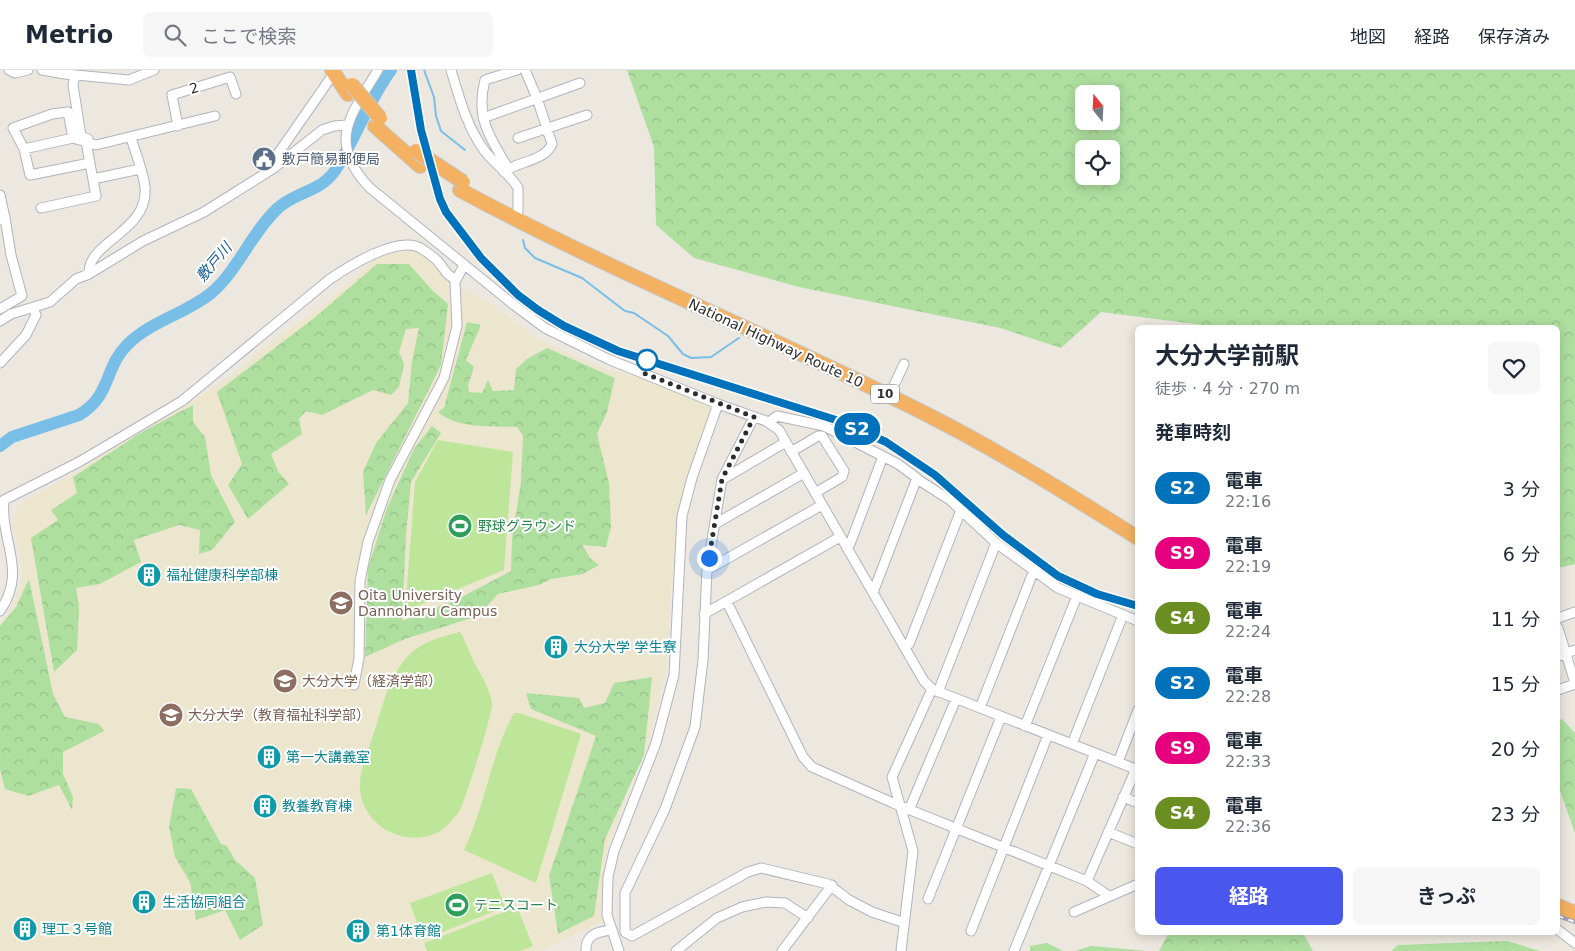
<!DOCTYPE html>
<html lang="ja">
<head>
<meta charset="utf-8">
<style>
	:root { --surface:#fff; --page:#f6f6f7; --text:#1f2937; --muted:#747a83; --line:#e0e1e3; --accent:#4957ef }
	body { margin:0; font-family:"DejaVu Sans","Noto Sans JP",sans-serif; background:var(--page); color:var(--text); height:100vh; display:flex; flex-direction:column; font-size:19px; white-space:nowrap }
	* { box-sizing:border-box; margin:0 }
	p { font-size:16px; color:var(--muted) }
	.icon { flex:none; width:28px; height:28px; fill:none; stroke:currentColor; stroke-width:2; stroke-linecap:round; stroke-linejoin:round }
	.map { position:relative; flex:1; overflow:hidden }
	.side { position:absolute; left:1135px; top:255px; width:425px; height:610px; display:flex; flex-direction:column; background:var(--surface); border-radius:8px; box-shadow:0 2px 12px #0003 }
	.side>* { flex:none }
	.badge { padding:0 10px; border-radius:16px; font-size:18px; line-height:32px }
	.needle { width:32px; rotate:342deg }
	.fabs { position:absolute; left:1075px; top:15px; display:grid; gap:10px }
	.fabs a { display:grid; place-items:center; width:45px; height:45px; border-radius:8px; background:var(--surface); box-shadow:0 2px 12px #0003; font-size:25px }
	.you { position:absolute; width:25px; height:25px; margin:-12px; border:4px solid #fff; border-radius:50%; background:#1a73e8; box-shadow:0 0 0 8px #1a73e833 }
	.map>.badge { position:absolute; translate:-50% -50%; box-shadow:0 0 0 2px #fff }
	h2 { padding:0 20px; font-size:19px; line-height:45px }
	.round { display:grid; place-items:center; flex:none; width:52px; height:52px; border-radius:8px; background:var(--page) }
	.summary { display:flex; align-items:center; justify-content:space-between; height:85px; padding:0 20px }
	h1 { font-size:24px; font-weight:700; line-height:38px }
	.button { display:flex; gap:10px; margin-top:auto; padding:10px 20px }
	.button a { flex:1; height:58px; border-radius:8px; background:var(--accent); color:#fff; font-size:20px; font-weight:700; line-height:58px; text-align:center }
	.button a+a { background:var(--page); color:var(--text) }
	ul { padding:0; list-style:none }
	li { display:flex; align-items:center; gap:15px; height:65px; padding:0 20px }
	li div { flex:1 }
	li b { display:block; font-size:19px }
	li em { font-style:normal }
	li .badge { min-width:55px; font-weight:700; text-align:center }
	header { display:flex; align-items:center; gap:30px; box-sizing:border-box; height:70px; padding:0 25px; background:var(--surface); border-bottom:1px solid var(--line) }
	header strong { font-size:24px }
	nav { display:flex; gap:28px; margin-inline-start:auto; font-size:18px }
	.search { width:350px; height:45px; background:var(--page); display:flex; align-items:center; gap:12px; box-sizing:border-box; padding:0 18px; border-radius:8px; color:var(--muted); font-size:19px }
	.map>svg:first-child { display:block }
	.education { fill:#ede6cf }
	.forest { fill:url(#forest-crowns); fill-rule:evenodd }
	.pitch { fill:#bee69b }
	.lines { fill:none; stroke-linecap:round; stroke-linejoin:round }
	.stream { stroke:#79bee7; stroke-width:2 }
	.river { stroke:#79bee7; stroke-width:12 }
	.minor-casing { stroke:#b2b3be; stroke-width:11 }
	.highway-casing { stroke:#c8c8c8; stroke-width:16 }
	.minor { stroke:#fff; stroke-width:9 }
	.highway { stroke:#f4b162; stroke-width:14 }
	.rail-casing { stroke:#a2a2b4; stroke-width:4 }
	.rail { stroke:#fff; stroke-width:2; stroke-dasharray:5.5; stroke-linecap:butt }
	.highway-bridge-casing { stroke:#c8c8c8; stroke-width:16; stroke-linecap:butt }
	.highway-bridge { stroke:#f4b162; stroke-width:14 }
	.line-casing { stroke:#fff; stroke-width:11 }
	.line { stroke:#0072bc; stroke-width:8 }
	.walk { stroke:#2c2c2c; stroke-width:5; stroke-dasharray:0 9 }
	.stop-dot { fill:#fff; stroke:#0072bc; stroke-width:2.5 }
	.labels { text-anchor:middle; stroke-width:4; stroke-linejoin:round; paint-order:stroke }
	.shield { fill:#fff; stroke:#6b6b6b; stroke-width:1 }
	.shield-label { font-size:12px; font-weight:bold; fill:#2c2c2c }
	.street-label { font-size:14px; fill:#2c2c2c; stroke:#fff }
	.service-label { font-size:14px; fill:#4e5e75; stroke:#fff; text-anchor:start }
	.leisure-label { font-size:14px; fill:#27864d; stroke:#fff; text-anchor:start }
	.culture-label { font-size:14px; fill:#0d838f; stroke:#fff; text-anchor:start }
	.education-label { font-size:14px; fill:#785e54; stroke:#fff; text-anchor:start }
	.water-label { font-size:15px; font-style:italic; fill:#165c95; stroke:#fff }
</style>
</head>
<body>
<header>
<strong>Metrio</strong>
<div class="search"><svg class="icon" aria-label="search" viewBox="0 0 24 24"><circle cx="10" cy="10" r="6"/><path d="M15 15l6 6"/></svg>ここで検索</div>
<nav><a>地図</a><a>経路</a><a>保存済み</a></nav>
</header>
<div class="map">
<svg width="1575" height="881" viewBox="0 0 1575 881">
	<defs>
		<pattern id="forest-crowns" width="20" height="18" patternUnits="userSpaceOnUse" patternTransform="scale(1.25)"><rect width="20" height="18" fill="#aedf9f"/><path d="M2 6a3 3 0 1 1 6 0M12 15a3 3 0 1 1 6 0" fill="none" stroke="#96c089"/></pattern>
	</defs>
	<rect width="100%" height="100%" fill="#ece8df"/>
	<!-- education -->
	<path class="education" d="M411,180l23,12 16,19 35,19 52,39 24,11 47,20 114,27 -26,71 -15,55 -10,62 -5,84 -19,79 -16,35 -25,71 -3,26 1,41 -63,30h-541v-328l7,-7 12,-26 4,-25 -11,-39 4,-15 8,-10 54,-30 40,-28 65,-36 49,-32 41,-35 43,-29 39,-33 20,-20z"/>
	<!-- forest -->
	<path class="forest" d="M627,0h948v494l-17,4v-240h-332l-125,-16 -40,36 -61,-20 -201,-41 -105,-29 -38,-33 -2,-78zM1084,24h27v27h-27zM1084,79h27v27h-27z
		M377,194h32l23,26 16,14 -7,61 -75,150 -3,-43 13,-29 32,-40 4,-42 7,-33 -13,1 -7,23 5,12 -5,23 -8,8 -18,-5 -51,25 -16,-4 -7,8 3,15 -31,20 7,17 11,13 -41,35 -20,-34 14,-21 -25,-72 96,-73z
		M467,252l14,3 -15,35 8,7 -6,19 1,6 13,1 6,-13 5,11 21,-1 2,-21 11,-10 20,-11 68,30 -8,34 -10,22 12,49 2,44 -5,20 -24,-2 9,14 8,6 -16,9 -32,5 -12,6 -41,9 -20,22 -73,23 -40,18 3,-89 19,-60 27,-59 18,-23 9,7 -30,49 -5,54 -4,85 54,-21 55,-29 1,-33 9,-56 2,-46 -6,-9c-24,-1 -60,2 -79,-15l6,-4z
		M193,335v17l12,15 6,38 24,47 -23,28 -13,4 1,-24 -21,-5 -45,15 7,22 -41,22 -24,4 3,18 -2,44 -23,22 -23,-134 27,-18 -7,-10 26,-17 -4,-16 69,-45z
		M29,509l24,115 12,23 34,7 5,7 -41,21v22l10,23 -1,13 -13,-25 -31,11 -23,-7 -5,-19v-144l16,-19z
		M652,607l-8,78 -39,84 -11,77 -36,18 -9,-58 47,-140 -65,-27 -5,-16 53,5 5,10 21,-5 9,-20z
		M1562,649l13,14v100l-15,-42 -2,2v-72z
		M176,718l15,1 30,55 6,2 8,14 20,18 8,47 -23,15 -15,-30 -29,10 -6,-38 -15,-25 -6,-30z
		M1169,862l134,1 10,18h-154z
		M1507,871l33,10h-149l7,-6z
		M1047,873l16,8h-33v-5z
		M1091,876l56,5h-72z"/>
	<!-- pitch -->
	<path class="pitch" d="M438,370l75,12 -9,118 -99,41 10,-129z
		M460,562c7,11 10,23 16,34 8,14 13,21 16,38 1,9 -28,100 -33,108 -4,5 -11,13 -16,17 -35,24 -87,-5 -83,-48 2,-19 12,-40 17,-58 9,-29 18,-64 47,-79 11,-6 25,-9 36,-12z
		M514,643h5l62,21 -45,149 -72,-33c21,-43 26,-94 50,-137z
		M492,803l13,34 -82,33 -13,-37z
		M517,837l16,39 -13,5h-93l-3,-8z"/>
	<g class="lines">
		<!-- stream -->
		<path class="stream" d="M424,0l10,27 2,19 5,15 24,19
			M523,170l2,8 10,10 47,20 43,33 9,2 34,23 15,18 8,4 20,-1 28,-19"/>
		<!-- river -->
		<path class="river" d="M0,376l12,-9 67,-22c33,-20 25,-47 48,-70 24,-24 56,-30 83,-51 28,-23 41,-61 68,-86 18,-17 44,-16 58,-39 20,-32 33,-69 55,-99"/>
		<defs>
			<path id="minor" d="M9,0l6,3 13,-3
				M42,0l23,4v-4
				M378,0c-27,45 -52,72 -8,118l144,117 31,23 63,31 110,45 48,17 13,9 145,251 8,8 -40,88 21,74 -12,100
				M451,0c8,27 16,57 33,80 10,14 26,24 34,38v24l-6,6
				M65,4l64,6 25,-10
				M75,5l-2,10 8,51 7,3
				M483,48l97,-35
				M178,56l-6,-31 58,-18 6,17
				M73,68l-5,-26 -16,2 -39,14 11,21 49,-11 23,7 119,-29
				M518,68l69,-23
				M24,79l6,26 60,-12
				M508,98c-18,-30 -33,-51 -23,-88l32,-10
				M266,101l68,-98
				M504,102c13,-11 40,-10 48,-28l-15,-46 -12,-28
				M93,109l47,-10
				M0,125l5,23
				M41,138l55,-12 -10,-54
				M0,150l5,-2 6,37 11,41 -22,13
				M89,204c-2,-33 60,-42 56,-87 -2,-16 -9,-33 -14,-49
				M0,251l11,-7 39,-12 26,-23 13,-5 54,-33 61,-29 70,-44 48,-38 12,-4 13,-1
				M0,293l26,-28 10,-20 -3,-7
				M889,326l15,-32
				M754,347l-32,62 -15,91 -4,90 -8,67 -30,82 -40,84v39l7,4 116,-64 13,-4 67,16 21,16 23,12 30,10
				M769,352l8,-6 47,10 74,38 19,14 -43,112 -2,1
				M791,382l27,-16h4l22,35 -2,6 -27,16
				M723,409l63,-37
				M917,409l33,21 46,43 62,45 80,33
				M715,454l89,-51
				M846,477l4,-3 32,-85
				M707,500l115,-65
				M727,532l76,155 9,10 81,36 194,78 22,15
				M0,541c28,-41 0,-69 4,-111l75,-38 103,-61 148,-122c19,-13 70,-45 92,-30 6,4 14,9 18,15 6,7 6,11 16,15
				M704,544l136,-77
				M1558,548l17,-6
				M1558,558l17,55
				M904,577l5,-3 52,-134
				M1558,586l17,-6
				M354,615l5,-27 1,-77 8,-39 22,-62 54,-102 13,-52 -2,-44 9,-17
				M932,619l206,81
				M1558,620l17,-6
				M938,622l58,-149
				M980,638l54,-138
				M1025,656l52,-130
				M1072,674l51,-129
				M1118,692l20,-52
				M1123,727l15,6
				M909,740l47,-111
				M1108,762l30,12
				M1087,811l49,-112
				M928,829l73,-182
				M1074,842l64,-28
				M1558,860l17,13
				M971,861l77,-196
				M586,881c-1,-16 11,-19 24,-21
				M619,881l-12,-36 1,-38 6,-26 42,-108 18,-68 8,-159 10,-38 26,-74
				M676,881l41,-33 25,-11 24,-5 19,1 23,15
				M782,881l50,-66
				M1014,881l81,-198"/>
			<path id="highway" d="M332,0l16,24
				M375,56l45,40
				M460,120c152,82 312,146 466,224 73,37 142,80 212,124
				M1558,836l17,7"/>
		</defs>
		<!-- minor casing -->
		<use href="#minor" class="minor-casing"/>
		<!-- highway casing -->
		<use href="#highway" class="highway-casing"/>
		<!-- minor -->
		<use href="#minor" class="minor"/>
		<!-- highway -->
		<use href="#highway" class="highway"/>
		<defs>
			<path id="rail" d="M411,0l7,48 23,81c11,24 27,45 45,64 62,66 125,86 209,112 26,8 52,18 79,26 38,11 77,22 112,42 65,35 110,97 174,134 24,14 51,21 78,29
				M1558,846l17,6"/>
		</defs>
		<!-- rail casing -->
		<use href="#rail" class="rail-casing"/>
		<!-- rail -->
		<use href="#rail" class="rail"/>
		<defs>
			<path id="highway-bridge" d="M352,15l28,33
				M416,81l47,31"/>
		</defs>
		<!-- highway-bridge casing -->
		<use href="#highway-bridge" class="highway-bridge-casing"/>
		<!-- highway-bridge -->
		<use href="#highway-bridge" class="highway-bridge"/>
	</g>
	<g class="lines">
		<defs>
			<path id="line" d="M411,0l10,60 19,69 6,13 35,46 37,37 20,15 26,16 54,25 218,69 50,22 49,33 68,60 55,41 39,18 41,12"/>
		</defs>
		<!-- line casing -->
		<use href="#line" class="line-casing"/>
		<!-- line -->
		<use href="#line" class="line"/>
		<!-- walk -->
		<path class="walk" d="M647,290l-6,12 113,45 -32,62 -13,79"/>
	</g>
	<!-- icons -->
	<defs>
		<symbol id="civic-disc" viewBox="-11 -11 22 22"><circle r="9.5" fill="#5c6f8a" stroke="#fff"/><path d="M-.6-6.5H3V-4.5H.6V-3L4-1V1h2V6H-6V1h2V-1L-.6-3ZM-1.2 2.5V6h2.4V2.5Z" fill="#fff"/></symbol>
		<symbol id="stadium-disc" viewBox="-11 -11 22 22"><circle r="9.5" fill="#2e9e5b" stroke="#fff"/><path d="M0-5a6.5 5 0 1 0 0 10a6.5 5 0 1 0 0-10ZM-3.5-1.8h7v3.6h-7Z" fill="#fff"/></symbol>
		<symbol id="building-disc" viewBox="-11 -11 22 22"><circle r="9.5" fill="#0f9aa8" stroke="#fff"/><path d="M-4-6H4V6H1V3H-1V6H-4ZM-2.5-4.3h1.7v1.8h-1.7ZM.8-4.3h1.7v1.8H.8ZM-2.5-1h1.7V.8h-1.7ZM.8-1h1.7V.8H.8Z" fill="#fff"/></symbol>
		<symbol id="university-disc" viewBox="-11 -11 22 22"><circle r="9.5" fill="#8d6e63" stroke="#fff"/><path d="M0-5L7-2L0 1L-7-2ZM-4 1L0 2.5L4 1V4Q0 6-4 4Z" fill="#fff"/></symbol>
	</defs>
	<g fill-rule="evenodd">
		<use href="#civic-disc" x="250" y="75" width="28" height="28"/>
		<use href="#stadium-disc" x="446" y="442" width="28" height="28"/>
		<use href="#building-disc" x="135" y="491" width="28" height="28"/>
		<use href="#university-disc" x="327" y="519" width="28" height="28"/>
		<use href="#building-disc" x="542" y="563" width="28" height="28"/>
		<use href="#university-disc" x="271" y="597" width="28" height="28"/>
		<use href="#university-disc" x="157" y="631" width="28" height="28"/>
		<use href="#building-disc" x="255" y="673" width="28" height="28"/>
		<use href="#building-disc" x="251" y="722" width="28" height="28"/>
		<use href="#building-disc" x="130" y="818" width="28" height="28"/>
		<use href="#stadium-disc" x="443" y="821" width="28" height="28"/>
		<use href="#building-disc" x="11" y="845" width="28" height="28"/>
		<use href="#building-disc" x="344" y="847" width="28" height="28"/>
	</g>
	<!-- markers -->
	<circle class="stop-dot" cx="647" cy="290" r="10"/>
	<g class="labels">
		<!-- shield labels -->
		<rect class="shield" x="871" y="314.5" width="28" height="19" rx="4"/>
		<g class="shield-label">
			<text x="885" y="328">10</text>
		</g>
		<!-- street labels -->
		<g class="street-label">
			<text transform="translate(194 18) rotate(-17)" y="5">2</text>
			<text transform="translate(776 273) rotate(25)" y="5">National Highway Route 10</text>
		</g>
		<!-- service labels -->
		<g class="service-label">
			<text x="282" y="94">敷戸簡易郵便局</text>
		</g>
		<!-- leisure labels -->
		<g class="leisure-label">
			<text x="478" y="461">野球グラウンド</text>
			<text x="474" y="840">テニスコート</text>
		</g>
		<!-- culture labels -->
		<g class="culture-label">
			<text x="166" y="510">福祉健康科学部棟</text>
			<text x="574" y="582">大分大学 学生寮</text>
			<text x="286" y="692">第一大講義室</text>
			<text x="282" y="741">教養教育棟</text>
			<text x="162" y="837">生活協同組合</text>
			<text x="42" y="864">理工３号館</text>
			<text x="376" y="866">第1体育館</text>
		</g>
		<!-- education labels -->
		<g class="education-label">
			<text x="358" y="530">Oita University<tspan x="358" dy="16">Dannoharu Campus</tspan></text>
			<text x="302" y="616">大分大学（経済学部）</text>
			<text x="188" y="650">大分大学（教育福祉科学部）</text>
		</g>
		<!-- water labels -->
		<g class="water-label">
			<text transform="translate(214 192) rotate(-50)" y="5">敷戸川</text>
		</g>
	</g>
</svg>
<div class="fabs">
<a><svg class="needle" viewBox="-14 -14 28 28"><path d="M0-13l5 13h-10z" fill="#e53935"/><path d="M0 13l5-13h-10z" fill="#747a83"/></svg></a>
<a><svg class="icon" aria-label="locate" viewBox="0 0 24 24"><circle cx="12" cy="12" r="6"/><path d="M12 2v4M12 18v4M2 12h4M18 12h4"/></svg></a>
</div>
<div class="you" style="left:709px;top:488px"></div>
<b class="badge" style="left:857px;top:359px;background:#0072bc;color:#fff">S2</b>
<section class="side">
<div class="summary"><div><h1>大分大学前駅</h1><p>徒歩 · 4 分 · 270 m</p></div><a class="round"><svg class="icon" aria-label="heart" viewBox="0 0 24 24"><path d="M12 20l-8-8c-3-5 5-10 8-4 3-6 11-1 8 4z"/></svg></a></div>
<h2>発車時刻</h2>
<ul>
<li><span class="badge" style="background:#0072bc;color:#fff">S2</span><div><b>電車</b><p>22:16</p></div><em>3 分</em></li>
<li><span class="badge" style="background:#e6007e;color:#fff">S9</span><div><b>電車</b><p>22:19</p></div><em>6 分</em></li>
<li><span class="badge" style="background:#6b8e23;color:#fff">S4</span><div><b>電車</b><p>22:24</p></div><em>11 分</em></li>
<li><span class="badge" style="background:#0072bc;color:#fff">S2</span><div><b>電車</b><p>22:28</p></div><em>15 分</em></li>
<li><span class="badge" style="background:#e6007e;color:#fff">S9</span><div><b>電車</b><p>22:33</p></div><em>20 分</em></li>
<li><span class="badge" style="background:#6b8e23;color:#fff">S4</span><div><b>電車</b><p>22:36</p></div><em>23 分</em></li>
</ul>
<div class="button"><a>経路</a><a>きっぷ</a></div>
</section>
</div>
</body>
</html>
